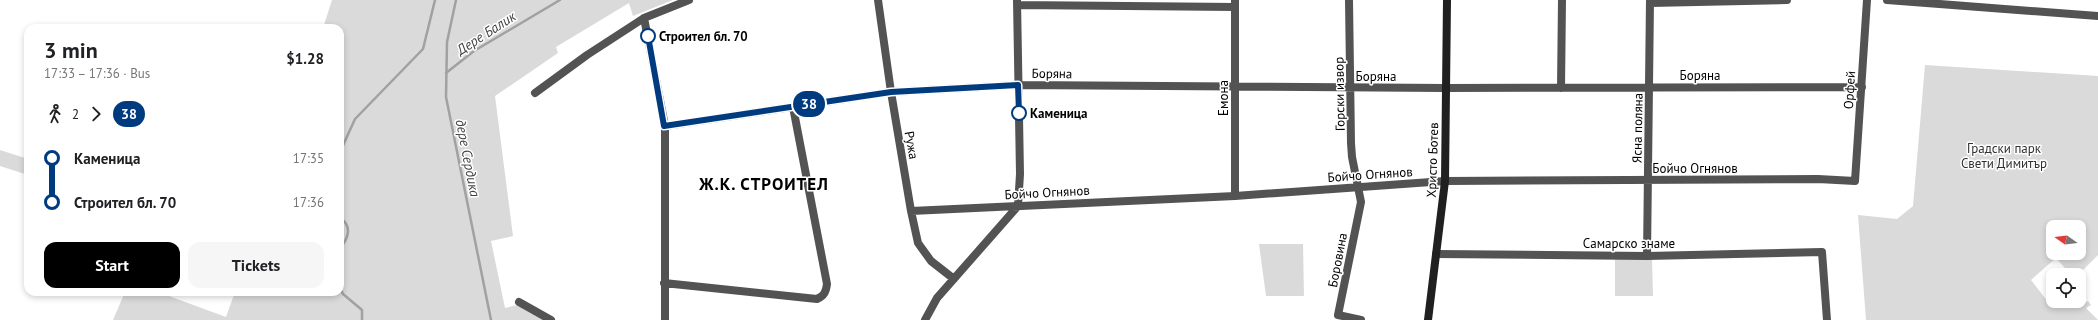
<!DOCTYPE html>
<html lang="en">
<head>
<meta charset="utf-8">
<style>
	:root { --surface:#fff; --page:#f6f6f6; --text:#202124; --muted:#757577; --accent:#000 }
	body { margin:0; font-family:"PT Sans",sans-serif; background:var(--page); color:var(--text); height:100vh; display:flex; flex-direction:column; font-size:15px; white-space:nowrap }
	* { box-sizing:border-box; margin:0 }
	p { font-size:13px; color:var(--muted) }
	.icon { flex:none; width:22px; height:22px; fill:none; stroke:currentColor; stroke-width:2; stroke-linecap:round; stroke-linejoin:round }
	.map { position:relative; flex:1; overflow:hidden }
	.sheet { position:absolute; left:24px; top:24px; width:320px; height:272px; display:flex; flex-direction:column; background:var(--surface); border-radius:12px; box-shadow:0 2px 6px #0003 }
	.sheet>* { flex:none }
	.badge { padding:0 8px; border-radius:13px; font-size:14px; line-height:26px }
	.needle { width:26px; rotate:284deg }
	.buttons { position:absolute; left:2046px; top:220px; display:grid; gap:8px }
	.buttons a { display:grid; place-items:center; width:40px; height:40px; border-radius:8px; background:var(--surface); box-shadow:0 2px 6px #0003; font-size:20px }
	.map>.badge { position:absolute; translate:-50% -50%; box-shadow:0 0 0 2px #fff }
	.legs { display:flex; align-items:center; gap:6px; height:44px; padding:0 20px; font-size:13px }
	.legs p { margin-inline-start:auto }
	.headline { display:flex; align-items:center; justify-content:space-between; height:68px; padding:0 20px }
	h1 { font-size:22px; font-weight:600; line-height:30px }
	.primary-button { display:flex; gap:8px; margin-top:auto; padding:8px 20px }
	.primary-button a { flex:1; height:46px; border-radius:12px; background:var(--accent); color:#fff; font-size:16px; font-weight:600; line-height:46px; text-align:center }
	.primary-button a+a { background:var(--page); color:var(--text) }
	ul { padding:0 20px; list-style:none }
	li { display:flex; align-items:center; gap:14px; height:44px; font-size:15px }
	li i { display:grid; place-items:center; width:6px; height:100%; margin:0 5px; background:currentColor }
	li i::after { content:''; width:10px; height:10px; margin:-5px; border:3px solid; border-radius:50%; background:var(--surface) }
	li p { margin-inline-start:auto }
	li:first-child i { background:linear-gradient(#0000 50%,currentColor 0) }
	li:last-child i { background:linear-gradient(currentColor 50%,#0000 0) }
	.map>svg:first-child { display:block }
	.green { fill:#dadada; fill-rule:evenodd }
	.lines { fill:none; stroke-linecap:round; stroke-linejoin:round }
	.stream { stroke:#a1a1a1; stroke-width:2.5 }
	.street { stroke:#535353; stroke-width:8 }
	.secondary { stroke:#202020; stroke-width:8 }
	.line-1-casing { stroke:#fff; stroke-width:9 }
	.line-1 { stroke:#003b80; stroke-width:6 }
	.stop-1-dot { fill:#fff; stroke:#003b80; stroke-width:2 }
	.labels { text-anchor:middle; stroke-width:3; stroke-linejoin:round; paint-order:stroke }
	.stop-label { font-size:13px; font-weight:bold; fill:#000; stroke:#fff; text-anchor:start }
	.street-label { font-size:13px; fill:#000; stroke:#fff }
	.park-label { font-size:13px; fill:#313131; stroke:#fff }
	.water-label { font-size:14px; font-style:italic; fill:#424242; stroke:#fff }
	.district-label { font-size:17px; font-weight:bold; letter-spacing:1px; fill:#000; stroke:#fff }
</style>
</head>
<body>
<div class="map">
<svg width="2098" height="320" viewBox="0 0 2098 320">
	<rect width="100%" height="100%" fill="#fff"/>
	<!-- green -->
	<path class="green" d="M332,0h341l-40,16 -4,-13 -73,44 2,6 -63,43 18,140 -22,5 14,67 12,-3 27,15h-431l12,-28h33l68,25 9,-25h105v-264h-17z
		M1925,65l173,11v179l-20,20h-7l-15,-17 -25,22 17,22 5,-5v4l26,-1 3,4 6,-3 3,4 -5,3 12,12h-232l-8,-105 39,4 16,-13zM2053,227h26v26h-26z
		M0,150l28,9v16l-28,-9z
		M1259,244h44l1,52h-38z
		M1615,258h37l1,38h-38z"/>
	<g class="lines">
		<!-- stream -->
		<path class="stream" d="M456,0l-9,42 -1,55 45,223
			M446,73l28,-22 86,-51
			M340,152l15,-33 68,-70 12,-49
			M340,218c13,8 8,21 0,30
			M340,288l3,6 19,16v10"/>
		<!-- street -->
		<path class="street" d="M878,0l13,92 20,119 7,32 13,18 23,18
			M1349,0l2,143 1,14 9,45 -23,113 23,5
			M1887,0l211,16
			M1650,3l137,-3
			M1017,5l218,2
			M644,18l21,108v194
			M1561,88l1,-88
			M535,93l52,-38 57,-37 45,-18
			M665,126l226,-34 127,-7 427,3 417,-1
			M1235,196v-196
			M911,211l324,-15 210,-15 373,-2 37,2 12,-181
			M1436,254l211,2 175,-4 5,68
			M1647,256l3,-256
			M664,283l153,16c7,-3 9,-7 10,-15l-34,-177
			M519,302l32,18
			M925,320l12,-22 81,-92 2,-32 -3,-174"/>
		<!-- secondary -->
		<path class="secondary" d="M1428,320l17,-139 2,-181"/>
	</g>
	<g class="lines">
		<defs>
			<path id="line-1" d="M648,36l16,90 227,-34 127,-7 1,28"/>
		</defs>
		<!-- line-1 casing -->
		<use href="#line-1" class="line-1-casing"/>
		<!-- line-1 -->
		<use href="#line-1" class="line-1"/>
	</g>
	<!-- markers -->
	<g class="stop-1-dot">
		<circle cx="648" cy="36" r="7"/>
		<circle cx="1019" cy="113" r="7"/>
	</g>
	<g class="labels">
		<!-- stop labels -->
		<g class="stop-label">
			<text x="659" y="41">Строител бл. 70</text>
			<text x="1030" y="118">Каменица</text>
		</g>
		<!-- street labels -->
		<g class="street-label">
			<text transform="translate(1052 73) rotate(1)" y="5">Боряна</text>
			<text x="1700" y="80">Боряна</text>
			<text x="1376" y="81">Боряна</text>
			<text transform="translate(1849 90) rotate(-86)" y="5">Орфей</text>
			<text transform="translate(1339 94) rotate(-91)" y="5">Горски извор</text>
			<text transform="translate(1223 98) rotate(-90)" y="5">Емона</text>
			<text transform="translate(1637 128) rotate(-89)" y="5">Ясна поляна</text>
			<text transform="translate(912 145) rotate(80)" y="5">Ружа</text>
			<text transform="translate(1432 160) rotate(-88)" y="5">Христо Ботев</text>
			<text x="1695" y="173">Бойчо Огнянов</text>
			<text transform="translate(1370 174) rotate(-4)" y="5">Бойчо Огнянов</text>
			<text transform="translate(1047 192) rotate(-3)" y="5">Бойчо Огнянов</text>
			<text x="1629" y="248">Самарско знаме</text>
			<text transform="translate(1337 260) rotate(-79)" y="5">Боровина</text>
		</g>
		<!-- park labels -->
		<g class="park-label">
			<text x="2004" y="153">Градски парк<tspan x="2004" dy="15">Свети Димитър</tspan></text>
		</g>
		<!-- water labels -->
		<g class="water-label">
			<text transform="translate(486 33) rotate(-33)" y="5">Дере Балик</text>
			<text transform="translate(468 158) rotate(79)" y="5">дере Сердика</text>
		</g>
		<!-- district labels -->
		<g class="district-label">
			<text x="764" y="190">Ж.К. СТРОИТЕЛ</text>
		</g>
	</g>
</svg>
<div class="buttons">
<a><svg class="needle" viewBox="-14 -14 28 28"><path d="M0-13l5 13h-10z" fill="#e53935"/><path d="M0 13l5-13h-10z" fill="#757577"/></svg></a>
<a><svg class="icon" aria-label="locate" viewBox="0 0 24 24"><circle cx="12" cy="12" r="6"/><path d="M12 2v4M12 18v4M2 12h4M18 12h4"/></svg></a>
</div>
<b class="badge" style="left:809px;top:104px;background:#003b80;color:#fff">38</b>
<section class="sheet">
<div class="headline"><div><h1>3 min</h1><p>17:33 – 17:36 · Bus</p></div><b>$1.28</b></div>
<div class="legs"><svg class="icon" aria-label="walk" viewBox="0 0 24 24"><circle cx="13" cy="4" r="2"/><path d="M13 8l-2 6 4 7M11 14l-3 7M7 12l3-4h3l4 4"/></svg>2<svg class="icon" aria-label="forward" viewBox="0 0 24 24"><path d="M9 5l7 7-7 7"/></svg><b class="badge" style="background:#003b80;color:#fff">38</b></div>
<ul>
<li><i style="color:#003b80"></i><b>Каменица</b><p>17:35</p></li>
<li><i style="color:#003b80"></i><b>Строител бл. 70</b><p>17:36</p></li>
</ul>
<div class="primary-button"><a>Start</a><a>Tickets</a></div>
</section>
</div>
</body>
</html>
